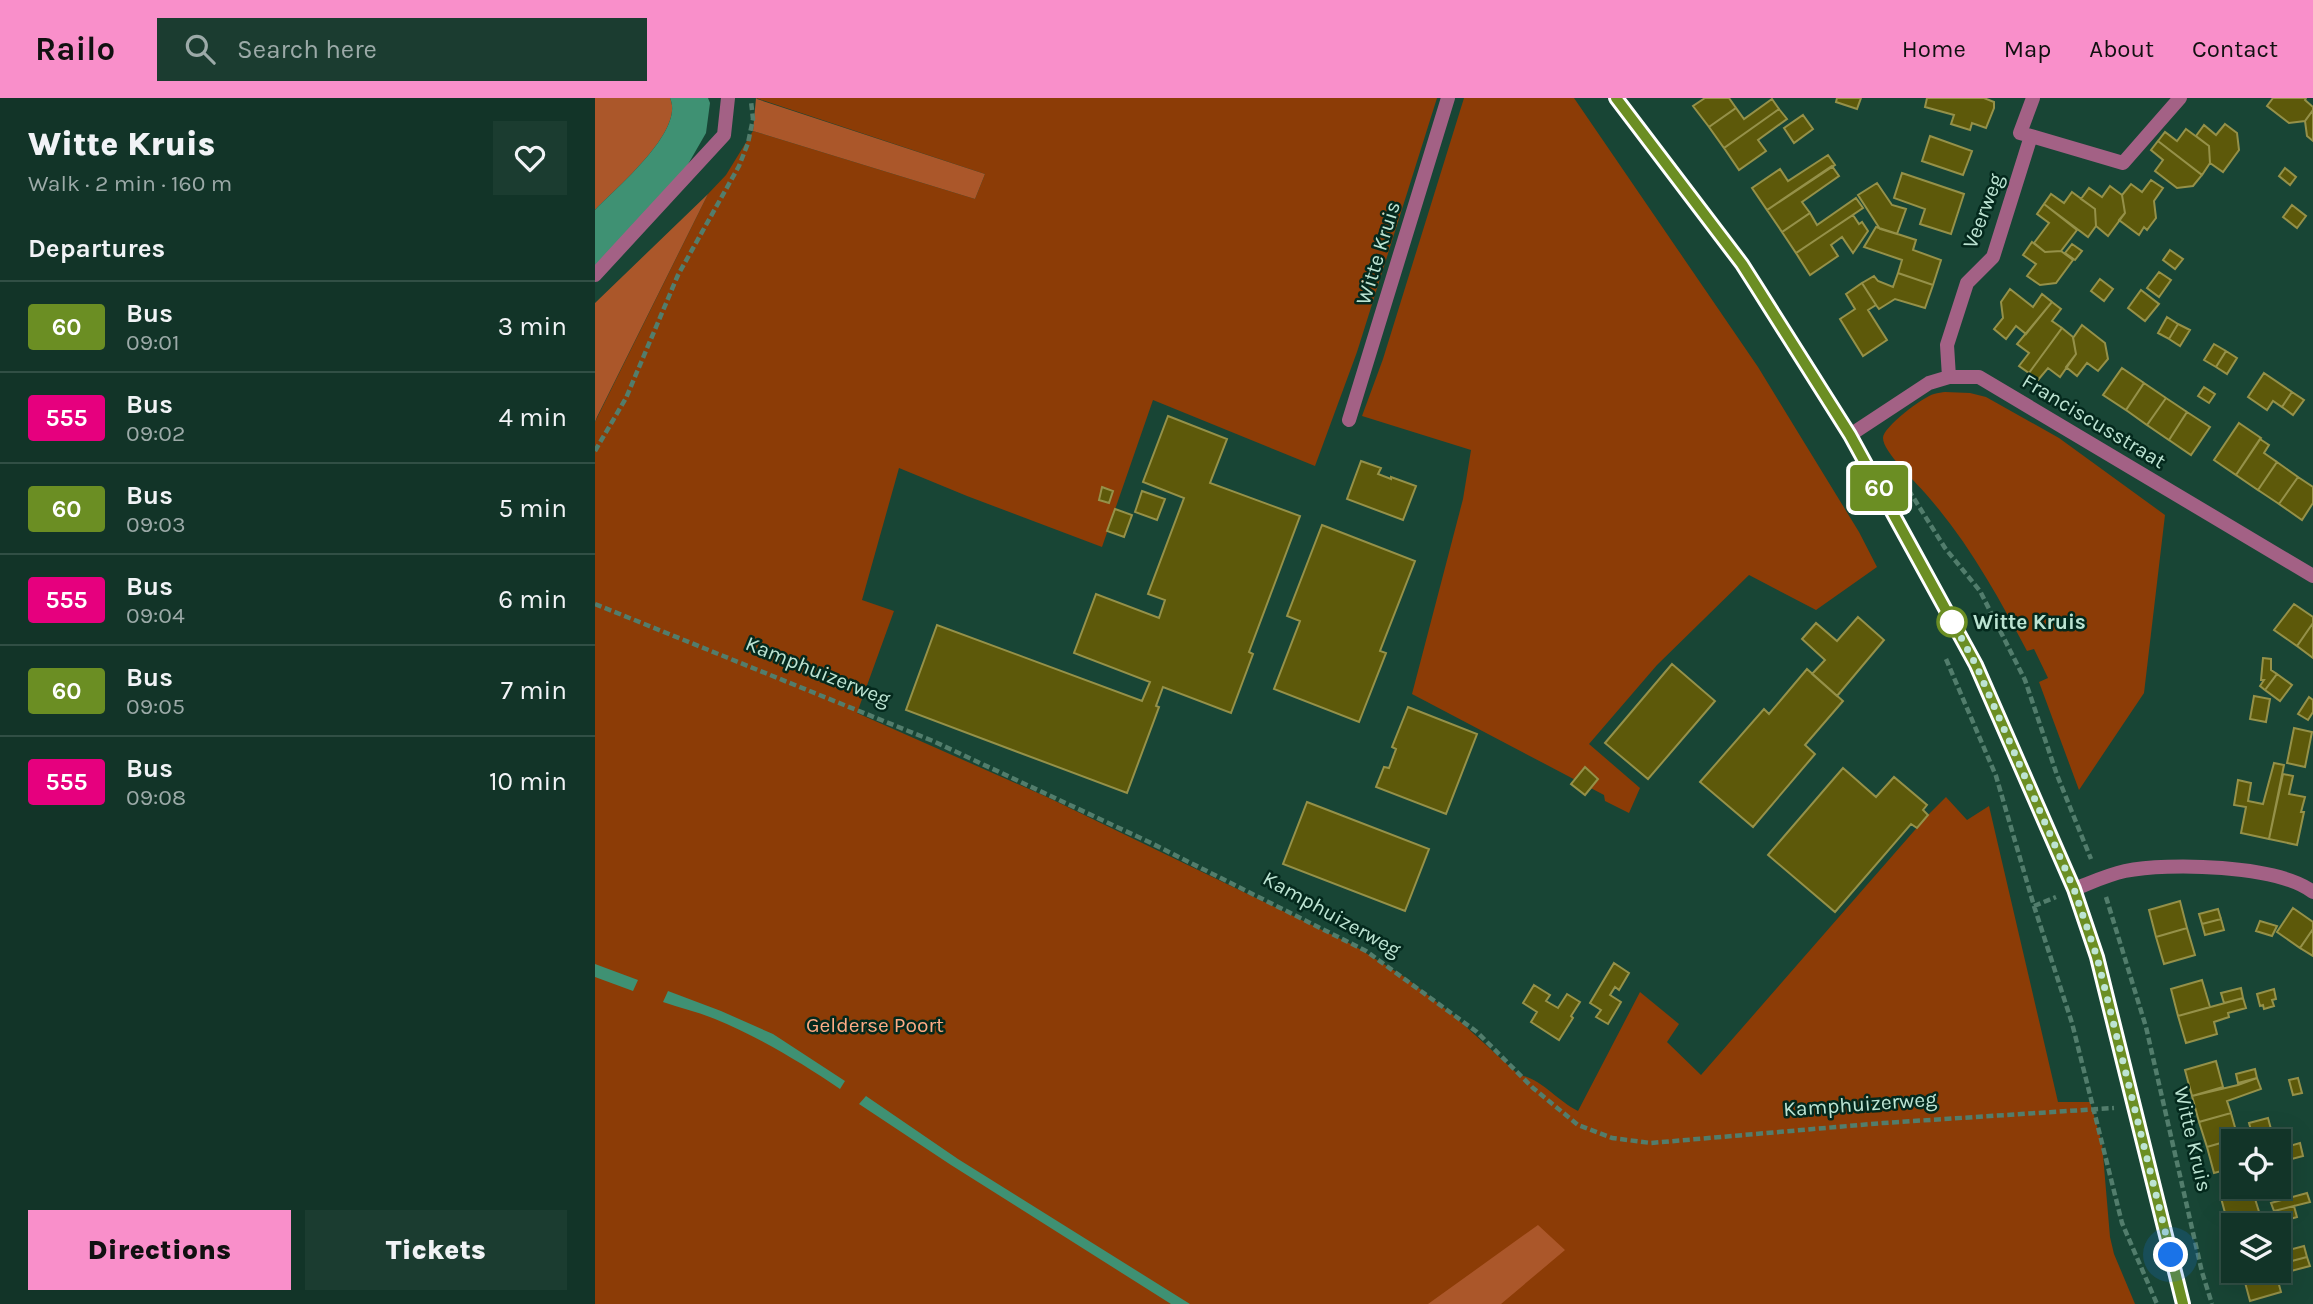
<!DOCTYPE html>
<html lang="en">
<head>
<meta charset="utf-8">
<style>
	:root { --surface:#123428; --page:#1b3c30; --text:#f1f3f6; --muted:#9caaa8; --line:#314f45; --accent:#f98fca }
	body { margin:0; font-family:Karla,sans-serif; background:var(--page); color:var(--text); height:100vh; display:flex; flex-direction:column; font-size:26px; white-space:nowrap }
	* { box-sizing:border-box; margin:0 }
	p { font-size:23px; color:var(--muted) }
	.icon { flex:none; width:38px; height:38px; fill:none; stroke:currentColor; stroke-width:2; stroke-linecap:round; stroke-linejoin:round }
	.map { position:relative; flex:1; overflow:hidden }
	.details { display:flex; flex-direction:column; background:var(--surface); width:595px }
	.details>* { flex:none }
	.badge { padding:0 14px; border-radius:5px; font-size:24px; line-height:46px }
	.controls { position:absolute; left:1626px; top:1031px; display:grid; gap:14px }
	.controls a { display:grid; place-items:center; width:70px; height:70px; border-radius:0px; background:var(--surface); box-shadow:0 7px 28px #0002,0 0 0 2px var(--line); font-size:35px }
	.you { position:absolute; width:35px; height:35px; margin:-18px; border:5px solid #fff; border-radius:50%; background:#1a73e8; box-shadow:0 0 0 10px #1a73e833 }
	.map>.badge { position:absolute; translate:-50% -50%; box-shadow:0 0 0 4px #fff }
	h2 { padding:0 28px; font-size:26px; line-height:63px }
	.round { display:grid; place-items:center; flex:none; width:74px; height:74px; border-radius:0px; background:var(--page) }
	.summary { display:flex; align-items:center; justify-content:space-between; height:119px; padding:0 28px }
	h1 { font-size:33px; font-weight:800; line-height:52px }
	.cta { display:flex; gap:14px; margin-top:auto; padding:14px 28px }
	.cta a { flex:1; height:80px; border-radius:0px; background:var(--accent); color:#111; font-size:28px; font-weight:800; line-height:80px; text-align:center }
	.cta a+a { background:var(--page); color:var(--text) }
	ul { padding:0; list-style:none }
	li { display:flex; align-items:center; gap:21px; height:91px; padding:0 28px; border-top:2px solid var(--line) }
	li div { flex:1 }
	li b { display:block; font-size:26px }
	li em { font-style:normal }
	li .badge { min-width:77px; font-weight:700; text-align:center }
	header { display:flex; align-items:center; gap:42px; box-sizing:border-box; height:98px; padding:0 35px; background:var(--accent); color:#111 }
	header strong { font-size:33px }
	nav { display:flex; gap:38px; margin-inline-start:auto; font-size:24px }
	.search { width:490px; height:63px; background:var(--page); display:flex; align-items:center; gap:18px; box-sizing:border-box; padding:0 24px; border-radius:0px; color:var(--muted); font-size:26px }
	main { display:flex; flex:1; min-height:0 }
	.map>svg:first-child { display:block }
	.green { fill:#8c3c06 }
	.forest { fill:#ab572a }
	.water { fill:#3f9173 }
	.building { fill:#5d590a; stroke:#959149; stroke-width:2 }
	.lines { fill:none; stroke-linecap:round; stroke-linejoin:round }
	.path { stroke:#527d6c; stroke-width:4.5; stroke-dasharray:7 3.5; stroke-linecap:butt }
	.street { stroke:#a36185; stroke-width:14 }
	.secondary { stroke:#dc74ae; stroke-width:14 }
	.line-casing { stroke:#fff; stroke-width:16 }
	.line { stroke:#6b8e23; stroke-width:10 }
	.walk { stroke:#bde4d3; stroke-width:7; stroke-dasharray:0 12.6 }
	.stop-dot { fill:#fff; stroke:#6b8e23; stroke-width:3.5 }
	.labels { text-anchor:middle; stroke-width:5; stroke-linejoin:round; paint-order:stroke }
	.street-label { font-size:21px; fill:#bde4d3; stroke:#04291d }
	.stop-label { font-size:21px; font-weight:bold; fill:#bde4d3; stroke:#04291d; text-anchor:start }
	.park-label { font-size:21px; fill:#ffac85; stroke:#04291d }
</style>
</head>
<body>
<header>
<strong>Railo</strong>
<div class="search"><svg class="icon" aria-label="search" viewBox="0 0 24 24"><circle cx="10" cy="10" r="6"/><path d="M15 15l6 6"/></svg>Search here</div>
<nav><a>Home</a><a>Map</a><a>About</a><a>Contact</a></nav>
</header>
<main>
<section class="details">
<div class="summary"><div><h1>Witte Kruis</h1><p>Walk · 2 min · 160 m</p></div><a class="round"><svg class="icon" aria-label="heart" viewBox="0 0 24 24"><path d="M12 20l-8-8c-3-5 5-10 8-4 3-6 11-1 8 4z"/></svg></a></div>
<h2>Departures</h2>
<ul>
<li><span class="badge" style="background:#6b8e23;color:#fff">60</span><div><b>Bus</b><p>09:01</p></div><em>3 min</em></li>
<li><span class="badge" style="background:#e6007e;color:#fff">555</span><div><b>Bus</b><p>09:02</p></div><em>4 min</em></li>
<li><span class="badge" style="background:#6b8e23;color:#fff">60</span><div><b>Bus</b><p>09:03</p></div><em>5 min</em></li>
<li><span class="badge" style="background:#e6007e;color:#fff">555</span><div><b>Bus</b><p>09:04</p></div><em>6 min</em></li>
<li><span class="badge" style="background:#6b8e23;color:#fff">60</span><div><b>Bus</b><p>09:05</p></div><em>7 min</em></li>
<li><span class="badge" style="background:#e6007e;color:#fff">555</span><div><b>Bus</b><p>09:08</p></div><em>10 min</em></li>
</ul>
<div class="cta"><a>Directions</a><a>Tickets</a></div>
</section>
<div class="map">
<svg width="1718" height="1206" viewBox="0 0 1718 1206">
	<rect width="100%" height="100%" fill="#184535"/>
	<!-- green -->
	<path class="green" d="M161,0h681l-80,254 -42,114 -162,-66 -51,147 -135,-51 -68,-28 -37,132 32,11 -37,102 190,84 306,148 53,33 47,37 66,60c22,3 38,26 59,36l62,-119 39,32 -12,18 34,33 227,-260 18,-18 21,23 22,-14 69,296h32l12,41 8,94 4,17 21,50h-1540v-882l113,-228 18,-19 27,-44 222,68 10,-25z
		M869,0h110l184,269 101,165 18,35 -61,43 -67,-35 -92,90 -68,79 51,44 -11,25 -24,-12 -1,-6 -192,-101 51,-195 8,-49 -109,-34 21,-57z
		M1350,294l25,1 16,4 73,41 106,77 -21,178 -65,97 -40,-108 9,-4 -14,-29 -7,2c-29,-55 -60,-111 -102,-158 -10,-12 -42,-41 -42,-55 0,-11 40,-41 51,-44 4,-1 8,-2 11,-2z"/>
	<!-- forest -->
	<path class="forest" d="M0,0h75c15,33 -53,89 -75,112z
		M161,0l1,1 228,75 -10,25 -222,-68z
		M113,96l-111,223 -2,5v-119z
		M943,1127l27,25 -64,54h-73z"/>
	<!-- water -->
	<path class="water" d="M75,0h38l2,5 -4,30 -19,33 -92,103v-59c22,-23 90,-79 75,-112z
		M0,866l43,16 -5,11 -38,-14z
		M73,893l53,20 52,23 72,47 -5,8c-38,-26 -81,-52 -125,-70 -17,-7 -35,-11 -52,-17z
		M271,998l92,63 232,145h-19l-220,-139 -92,-61z"/>
	<!-- building -->
	<path class="building" d="M1110,0h24l7,10 -27,19 -16,-21z
		M1242,0h24l-4,11 -21,-7z
		M1332,0h57l10,4v6l-8,20 -14,-5 -2,7 -19,-6 3,-9 -29,-8z
		M1678,0h33l-1,2 8,7v3l-8,11 -16,2 -22,-17z
		M1177,1l7,10 -55,39 -15,-21 27,-19 8,11z
		M1184,11l8,10 -29,21 8,11 -27,19 -15,-22z
		M1718,12v31l-6,-5 -2,-15z
		M1208,17l10,14 -19,14 -10,-15z
		M1630,26l12,9 2,17 -16,22 -13,-9 -1,-17 -13,-10 8,-11 12,10z
		M1591,31l23,17 1,17 -8,12 -44,-34 7,-9 12,9z
		M1335,38l42,15 -9,24 -41,-14z
		M1563,43l44,34 -9,11 -16,2 -22,-17 8,-11 -12,-10z
		M1233,57l7,10 -68,45 -15,-22 28,-19 8,12z
		M1237,68l7,10 -37,26 8,11 -28,19 -15,-22z
		M1690,70l11,9 -6,8 -11,-9z
		M1307,75l62,21 -13,40 -31,-10 5,-15 -31,-11z
		M1556,82l12,8 -9,13 2,17 -9,12 -3,-3 -5,8 -20,-15 6,-7 -3,-18 9,-11 11,8z
		M1282,85l15,22 14,4 -9,25 -17,-5 -22,-34z
		M1515,88l12,9 3,18 -17,23 -12,-10 -1,-17 -14,-10 8,-11 13,9z
		M1477,94l23,17 1,17 -8,11 -44,-33 7,-10 13,9z
		M1261,100l7,10 -67,45 -14,-21 28,-19 7,12z
		M1449,106l33,26 -16,21 -16,1 -11,-9 15,-20 -12,-9z
		M1697,107l14,11 -9,12 -14,-11z
		M1258,117l6,9 3,-2 6,9 -15,22 -11,-16 -11,8 7,11 -28,19 -14,-22z
		M1281,129l40,13 -3,10 28,10 -8,25 -35,-12 4,-13 -38,-13z
		M1437,144l13,10 16,-1 12,9 -17,23 -16,2 -13,-9 9,-12 -13,-9z
		M1477,146l10,7 -7,9 -10,-7z
		M1575,152l13,9 -8,10 -12,-9z
		M1564,174l12,8 -12,17 -12,-9z
		M1303,175l35,12 -8,23 -30,-9 -16,10 -3,-4 -14,-22 12,-7 4,5 15,6z
		M1505,181l13,10 -9,12 -13,-10z
		M1267,185l14,22 -8,5 19,30 -24,16 -23,-37 15,-10 -9,-15z
		M1415,191l23,18 9,-13 10,8 -26,32 -10,-8 -10,13 -12,-10 9,-11 -2,-16z
		M1546,192l18,14 -14,17 -17,-13z
		M1457,204l9,7 -9,12 10,7 -33,45 -10,-7 10,-13 -12,-9z
		M1572,219l11,7 -9,15 -11,-6z
		M1583,226l12,6 -10,16 -11,-7z
		M1487,227l23,18 3,16 -10,12 -11,-8 -10,13 -11,-9 10,-13 -3,-16z
		M1467,230l11,9 3,17 -16,23 -12,-9 -10,12 -9,-7z
		M1619,246l12,7 -10,16 -12,-7z
		M1631,253l11,7 -10,16 -11,-7z
		M1527,270l22,15 -18,27 -23,-15z
		M1669,275l28,19 -10,15 -9,-6 -6,9 -19,-13z
		M1549,285l22,15 -19,27 -21,-15z
		M1609,289l11,7 -6,9 -11,-7z
		M1697,294l12,8 -11,15 -11,-8z
		M1571,300l21,14 -18,28 -22,-15z
		M1592,314l23,15 -19,28 -22,-15z
		M573,318l59,23 -17,44 90,33 -51,136 4,2 -22,59 -68,-26 -7,19 3,1 -32,86 -221,-83 31,-85 205,76 8,-19 -76,-29 22,-59 63,24 6,-18 -17,-6 36,-96 -41,-16z
		M1644,325l22,15 -25,37 -22,-15z
		M1665,341l9,6 -5,8 13,9 -19,28 -22,-15z
		M766,363l20,7 -3,6 13,5v-2l25,9 -13,34 -56,-21z
		M1682,364l21,15 -19,27 -21,-14z
		M1703,379l15,10v16l-11,17 -23,-16z
		M507,389l11,4 -4,12 -10,-3z
		M547,393l23,8 -8,21 -22,-8z
		M520,411l17,6 -8,22 -17,-6z
		M727,427l93,36 -35,90 6,2 -27,69 -85,-33 26,-68 -13,-5z
		M1699,506l19,13v6l-16,23 -23,-16z
		M1263,519l26,23 -47,56 -25,-22 13,-14 -23,-21 14,-16 21,18z
		M1718,525v35l-16,-12z
		M1668,560l8,1v11l6,4 -12,16 -5,-4 4,-6h-3z
		M1077,566l43,37 -67,78 -43,-36z
		M1212,571l36,32 -38,44 10,9 -62,73 -53,-45 64,-73 5,5z
		M1682,576l15,11 -12,16 -15,-11z
		M1659,598l16,3 -4,23 -16,-3z
		M1714,599l4,3v12l-5,8 -10,-6z
		M813,609l69,27 -31,80 -70,-27 8,-20 5,1 7,-19 -4,-2z
		M1699,630l18,4 -7,35 -18,-4z
		M1679,665l10,2 -15,74 -28,-6 5,-26 -12,-2 4,-25 13,3 -3,18 15,3z
		M990,669l13,12 -13,16 -14,-11z
		M1248,670l33,29 18,-20 33,28 -4,5 5,5 -11,13 -6,-4 -76,88 -67,-57z
		M1688,676l10,2 -4,18 16,3 -4,15h3l-7,33 -28,-6z
		M712,704l122,47 -24,62 -122,-47z
		M1585,803l7,27 -31,9 -7,-27z
		M1698,810l20,14v7l-13,19 -23,-16z
		M1623,811l3,10 -19,5 -3,-10z
		M1626,821l3,11 -19,5 -3,-11z
		M1665,823l17,5 -5,10 -16,-5z
		M1592,830l8,27 -31,9 -8,-27z
		M1718,831v27l-13,-8z
		M1019,865l15,10 -10,17 -4,-3 -5,8 11,7 -13,22 -12,-7 5,-7 -11,-7z
		M1607,882l8,27 -32,9 -7,-27z
		M939,887l16,10 -4,6 12,7 9,-14 13,8 -9,14 2,2 -14,22 -28,-18 6,-10 -14,-9z
		M1646,890l2,10 -19,5 -3,-10z
		M1679,891l2,10 -4,1 2,6 -10,3 -1,-4 -3,1 -3,-12z
		M1648,900l3,10 -18,5 1,4 -15,5 3,12 -31,9 -8,-27z
		M1621,963l7,26 -31,9 -7,-26z
		M1660,971l2,9 -19,5 -2,-9z
		M1662,980l4,11 -34,12 4,12 -32,9 -7,-26 46,-11z
		M1703,980l4,15 -9,2 -4,-15z
		M1636,1015l7,25 -31,9 -8,-25z
		M1673,1020l3,11 -19,5 -3,-11z
		M1676,1031l3,10 -20,2 -2,-7z
		M1643,1040l1,3h-6v27l-19,5 -7,-26z
		M1705,1045l3,13 -23,6 -1,-13z
		M1657,1091l8,26 -32,9 -7,-26z
		M1712,1095l3,9 -36,9 -3,-8z
		M1699,1108l3,11 -20,6 -3,-12z
		M1665,1117l2,10h-29v15l-5,-16z
		M1709,1148l3,11 -19,5 -3,-11z
		M1712,1159l3,9 -19,5 -3,-9z
		M1663,1172h17l6,22 -31,9 -7,-26z"/>
	<g class="lines">
		<!-- path -->
		<path class="path" d="M0,353l31,-53 52,-123 61,-109 9,-23 5,-24 -2,-18
			M1308,383l42,67 35,43 45,89 32,95 34,84
			M0,506l338,137 216,101 217,109 111,81 56,56 45,37 34,13 39,5 232,-20 231,-15
			M1351,561l50,117 38,130 38,117 50,200 35,81
			M1511,799l40,130 56,245 10,32
			M1439,808l22,-9"/>
		<!-- street -->
		<path class="street" d="M1436,38l-11,-3 13,-35
			M0,177l129,-140 4,-37
			M1354,279l-2,-32 20,-62 26,-26 38,-121 92,27 57,-65
			M754,322l99,-322
			M1255,337l79,-52 20,-6h30l334,199
			M1479,791c16,-6 33,-14 51,-18 43,-9 153,-6 188,21"/>
		<!-- secondary -->
		<path class="secondary" d="M1021,0l126,166 108,171 126,230 98,224 23,68 86,347"/>
	</g>
	<g class="lines">
		<defs>
			<path id="line" d="M1021,0l126,166 14,22 94,149 126,230 98,224 23,68 86,347"/>
		</defs>
		<!-- line casing -->
		<use href="#line" class="line-casing"/>
		<!-- line -->
		<use href="#line" class="line"/>
		<!-- walk -->
		<path class="walk" d="M1357,524l-1,-3 25,46 98,224 23,68 74,298"/>
	</g>
	<!-- markers -->
	<circle class="stop-dot" cx="1357" cy="524" r="14"/>
	<g class="labels">
		<!-- street labels -->
		<g class="street-label">
			<text transform="translate(1388 113) rotate(-69)" y="7">Veerweg</text>
			<text transform="translate(783 155) rotate(-73)" y="7">Witte Kruis</text>
			<text transform="translate(1499 323) rotate(31)" y="7">Franciscusstraat</text>
			<text transform="translate(223 573) rotate(22)" y="7">Kamphuizerweg</text>
			<text transform="translate(737 816) rotate(29)" y="7">Kamphuizerweg</text>
			<text transform="translate(1265 1006) rotate(-4)" y="7">Kamphuizerweg</text>
			<text transform="translate(1598 1041) rotate(77)" y="7">Witte Kruis</text>
		</g>
		<!-- stop labels -->
		<g class="stop-label">
			<text x="1378" y="531">Witte Kruis</text>
		</g>
		<!-- park labels -->
		<g class="park-label">
			<text x="280" y="934">Gelderse Poort</text>
		</g>
	</g>
</svg>
<div class="controls">
<a><svg class="icon" aria-label="locate" viewBox="0 0 24 24"><circle cx="12" cy="12" r="6"/><path d="M12 2v4M12 18v4M2 12h4M18 12h4"/></svg></a>
<a><svg class="icon" aria-label="layers" viewBox="0 0 24 24"><path d="M12 4l9 5-9 5-9-5zM3 14l9 5 9-5"/></svg></a>
</div>
<div class="you" style="left:1576px;top:1157px"></div>
<b class="badge" style="left:1284px;top:390px;background:#6b8e23;color:#fff">60</b>
</div>
</main>
</body>
</html>
